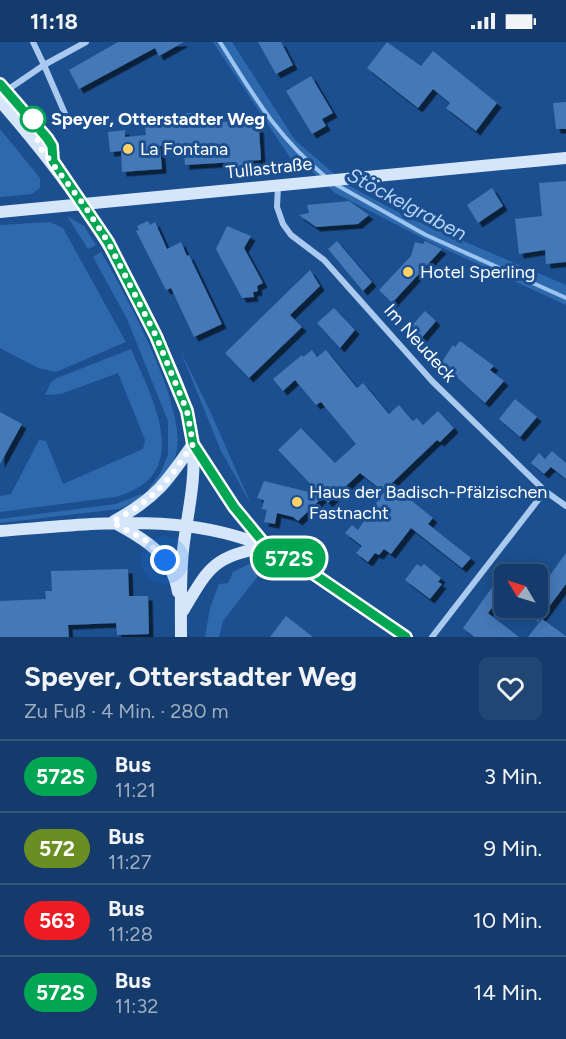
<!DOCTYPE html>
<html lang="de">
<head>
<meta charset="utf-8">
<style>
	:root { --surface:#143b6b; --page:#214673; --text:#f1f3f6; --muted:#9dadc1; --line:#33557e }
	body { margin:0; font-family:Figtree,sans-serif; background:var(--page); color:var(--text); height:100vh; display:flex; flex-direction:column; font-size:22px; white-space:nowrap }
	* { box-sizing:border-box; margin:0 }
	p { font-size:20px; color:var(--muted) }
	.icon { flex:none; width:33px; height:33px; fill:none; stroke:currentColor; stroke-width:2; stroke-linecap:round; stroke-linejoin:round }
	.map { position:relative; height:595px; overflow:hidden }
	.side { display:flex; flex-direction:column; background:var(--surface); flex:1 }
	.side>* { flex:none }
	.badge { padding:0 12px; border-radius:20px; font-size:21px; line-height:39px }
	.needle { width:39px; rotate:308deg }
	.tools { position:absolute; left:494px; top:522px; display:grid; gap:12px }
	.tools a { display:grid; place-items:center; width:54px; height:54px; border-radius:9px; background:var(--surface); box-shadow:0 3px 15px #0003,0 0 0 2px var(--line); font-size:30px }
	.you { position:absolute; width:30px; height:30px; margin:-15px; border:4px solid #fff; border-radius:50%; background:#1a73e8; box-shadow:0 0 0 9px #1a73e833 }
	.map>.badge { position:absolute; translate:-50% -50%; box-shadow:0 0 0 3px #fff }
	.round { display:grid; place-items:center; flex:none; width:63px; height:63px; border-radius:9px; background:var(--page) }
	.head { display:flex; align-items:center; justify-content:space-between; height:102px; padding:0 24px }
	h1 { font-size:28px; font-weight:700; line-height:45px }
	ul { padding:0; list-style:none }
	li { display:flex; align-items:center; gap:18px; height:72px; padding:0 24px; border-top:2px solid var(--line) }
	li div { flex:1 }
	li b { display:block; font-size:22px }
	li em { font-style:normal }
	li .badge { min-width:66px; font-weight:700; text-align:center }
	.status { display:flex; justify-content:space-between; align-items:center; height:42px; padding:0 30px; background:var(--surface); direction:ltr }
	.status svg { height:16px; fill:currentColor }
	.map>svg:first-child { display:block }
	.green { fill:#2e69ad }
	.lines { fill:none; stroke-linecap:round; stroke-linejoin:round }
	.stream { stroke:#9cc4f0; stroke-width:4 }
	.building { fill:#4478b7; filter:url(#shadow) }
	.street { stroke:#a9c9ee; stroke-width:6 }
	.secondary { stroke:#d6e6fa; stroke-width:12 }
	.line-casing { stroke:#fff; stroke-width:14 }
	.line { stroke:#00a651; stroke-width:9 }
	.walk { stroke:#fff; stroke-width:6; stroke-dasharray:0 10.8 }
	.stop-dot { fill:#fff; stroke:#00a651; stroke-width:3 }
	.poi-dot { fill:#ffd166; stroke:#1b4f8f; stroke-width:2 }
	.labels { text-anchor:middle; stroke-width:6; stroke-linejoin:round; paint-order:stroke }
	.stop-label { font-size:18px; font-weight:bold; fill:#fff; stroke:#1b4f8f; text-anchor:start }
	.poi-label { font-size:18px; fill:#fff; stroke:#1b4f8f; text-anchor:start }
	.street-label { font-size:18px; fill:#fff; stroke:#1b4f8f }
	.water-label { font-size:20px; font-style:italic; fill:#b5d3f5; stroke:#1b4f8f }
</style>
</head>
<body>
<div class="status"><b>11:18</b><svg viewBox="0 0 49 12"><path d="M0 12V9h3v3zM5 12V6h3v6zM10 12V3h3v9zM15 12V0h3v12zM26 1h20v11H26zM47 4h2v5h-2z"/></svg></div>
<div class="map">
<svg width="566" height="595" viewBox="0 0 566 595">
	<defs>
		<filter id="shadow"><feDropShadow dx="4.5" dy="4.5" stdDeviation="0" flood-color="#0009"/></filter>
	</defs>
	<rect width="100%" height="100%" fill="#1b4f8f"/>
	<!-- green -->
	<path class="green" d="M213,0h19l63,98 51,44 61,33 159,68v20l-136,-63 -95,-49 -27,-25h-11z
		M0,87l40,49v10l-8,6 -32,3z
		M67,174l17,10 12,19 -8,4z
		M50,180l13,6 63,114 -70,30 -18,-4 -38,-20v-123z
		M101,210c24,41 84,151 76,197 -3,18 -14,30 -25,44l-4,-4 12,-15 8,-19v-34l-41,-102 -34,-62z
		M131,307c21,49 65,127 -16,148l-115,15v-16l11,-2 28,-54 7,1 17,43 80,-35 2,-9 -27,-67 -57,21 -16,1 6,-13 6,-4z
		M180,308l30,61 41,93 -30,-53z
		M141,452l4,3 -26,12 -119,14v-4l116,-15z
		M249,522l16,3 -42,54 -4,16h-14l5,-29 9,-24 9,-1 5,-11z"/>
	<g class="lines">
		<!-- stream -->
		<path class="stream" d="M220,0c34,54 56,94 107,136
			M333,141l93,52 140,63"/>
	</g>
	<!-- building -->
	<path class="building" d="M118,0h66l-25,14 -4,-8 -76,41 -10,-19z
		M258,0h23l12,23 -17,9z
		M387,0l34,24 12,-15 64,52 -21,28 -30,-23 4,-5 -17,-14 -15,19 -51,-40z
		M311,34l22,37 -11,6 4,7 -14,8 -26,-43z
		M566,60v27h-10l-3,-26z
		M201,70l1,12 51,-5 1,9h5l2,32 -15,1 1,5 -11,1v-5l-51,3 -2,-21 -23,2 2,23 -40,3 -1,-21 -11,1 -2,-20 17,-2v7l21,-2 -2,-18z
		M566,139v81l-20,2 -1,-14 -26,4 -4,-35 27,-3 -3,-33z
		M492,146l11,18 -25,17 -11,-18z
		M349,159l20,14 -11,9 -42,3 -17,-12 10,-2 -2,-8z
		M148,179l2,4 5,-3 12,27 14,-7 6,14 2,-1 33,69 -28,13 -23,-49 -5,2 -30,-59 3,-1 -2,-4z
		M227,184l24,10 -7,12 19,35 -6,3 1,5 -5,1 1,5 -12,1 -26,-49z
		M337,199l35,41 -9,9 -35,-42z
		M425,199l17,8 -50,54 -13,-13 32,-34 4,-14 8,2z
		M310,228l10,16 -30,29 12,12 -53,51 -24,-25z
		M334,266l21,22 -15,18 -23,-25z
		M425,269l11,10 -16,19 -12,-10z
		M460,299l34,25 -4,4 14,11 -19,22 -44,-40 12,-18 2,2z
		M312,308l5,7 9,-7 31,38 6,-5 26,31 10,-9 14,16 4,-3 6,7 15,-14 16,17 -14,14 -3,-2 -46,44 42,34 -5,6 43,34 -9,10 -51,-40 -20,26 -7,-5 -5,6 -4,-2 -7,9 -12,-9 6,-7 -17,-13 7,-8 6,5 26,-38 -24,-19 -32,30 -5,-6 -25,24 -5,-4 -16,-4 -2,11 -11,-2 3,-12 -5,-1 2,-9 -7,-2 7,-17 57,14 -43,-45 23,-22 34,35 21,-19 -35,-42 -5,3 -21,-25 -12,11 -10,-12 29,-24 1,2z
		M515,357l22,18 -17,20 -21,-18z
		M0,370l22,12 -22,40z
		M552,409l14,12v16l-15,-12 -7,7 -13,-11 8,-10 6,6z
		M566,511v31l-29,39v-30z
		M417,522l4,3 3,-3 17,14 -3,4 4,2 -12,15 -25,-19z
		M128,527l1,27h19l1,38 -32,1 -1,-12 -48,2 1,12h-69v-36l46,-2 -1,-8h7l-1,-20z
		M493,544l10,8 -15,19 31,24h-45l-11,-9z
		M286,574l27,21h-43z
		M542,577l24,17v1h-38z"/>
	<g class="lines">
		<!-- street -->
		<path class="street" d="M0,53l44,-30 -11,-23
			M69,81l-25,-58 42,-23
			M278,144l-1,21 6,17 8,11 33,25 108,121 113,110 21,15
			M432,595l113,-146"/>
		<!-- secondary -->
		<path class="secondary" d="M0,59c69,79 121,153 163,250 14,31 28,62 30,95 3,36 -6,69 -10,104 -3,29 -2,58 -2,87
			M0,170l566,-54
			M194,403l40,62 32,39
			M114,479c42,-23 53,-39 79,-77
			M113,480c30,16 59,32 65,70
			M0,489c96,-7 194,-22 284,24l122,82
			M183,569c26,-44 30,-54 82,-64"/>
	</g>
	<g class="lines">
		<defs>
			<path id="line" d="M0,42l47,54 5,8 1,15 55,81 48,94 31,75 6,33 41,63 33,40 44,25 95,65"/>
		</defs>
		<!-- line casing -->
		<use href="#line" class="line-casing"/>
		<!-- line -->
		<use href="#line" class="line"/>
		<!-- walk -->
		<path class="walk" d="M33,77l6,27 45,59 24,37 48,94 31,75 6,33c-28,41 -36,53 -81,78l35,19 18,19"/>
	</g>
	<!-- markers -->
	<circle class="stop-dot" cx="33" cy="77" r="12"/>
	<g class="poi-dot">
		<circle cx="128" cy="107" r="6"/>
		<circle cx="408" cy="230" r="6"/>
		<circle cx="297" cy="460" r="6"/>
	</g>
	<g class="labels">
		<!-- stop labels -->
		<g class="stop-label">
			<text x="51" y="83">Speyer, Otterstadter Weg</text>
		</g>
		<!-- poi labels -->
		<g class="poi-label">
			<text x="140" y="113">La Fontana</text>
			<text x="420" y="236">Hotel Sperling</text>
			<text x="309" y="456">Haus der Badisch-Pfälzischen<tspan x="309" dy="21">Fastnacht</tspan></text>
		</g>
		<!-- street labels -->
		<g class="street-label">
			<text transform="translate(269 126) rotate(-6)" y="6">Tullastraße</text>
			<text transform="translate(420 301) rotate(48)" y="6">Im Neudeck</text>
		</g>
		<!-- water labels -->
		<g class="water-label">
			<text transform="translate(407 162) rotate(28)" y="7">Stöckelgraben</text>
		</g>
	</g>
</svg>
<div class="tools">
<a><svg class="needle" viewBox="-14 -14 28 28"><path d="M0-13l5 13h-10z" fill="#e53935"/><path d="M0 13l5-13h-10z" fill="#9dadc1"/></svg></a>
</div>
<div class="you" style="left:165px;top:518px"></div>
<b class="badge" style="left:289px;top:516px;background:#00a651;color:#fff">572S</b>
</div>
<section class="side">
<div class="head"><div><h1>Speyer, Otterstadter Weg</h1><p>Zu Fuß · 4 Min. · 280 m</p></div><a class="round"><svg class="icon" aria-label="heart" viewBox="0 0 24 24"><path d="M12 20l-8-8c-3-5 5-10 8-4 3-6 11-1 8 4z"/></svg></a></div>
<ul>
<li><span class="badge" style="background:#00a651;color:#fff">572S</span><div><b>Bus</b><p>11:21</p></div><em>3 Min.</em></li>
<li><span class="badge" style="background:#6b8e23;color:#fff">572</span><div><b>Bus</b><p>11:27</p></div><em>9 Min.</em></li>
<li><span class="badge" style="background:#ec1b24;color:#fff">563</span><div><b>Bus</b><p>11:28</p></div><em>10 Min.</em></li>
<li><span class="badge" style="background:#00a651;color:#fff">572S</span><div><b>Bus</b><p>11:32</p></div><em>14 Min.</em></li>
</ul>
</section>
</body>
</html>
